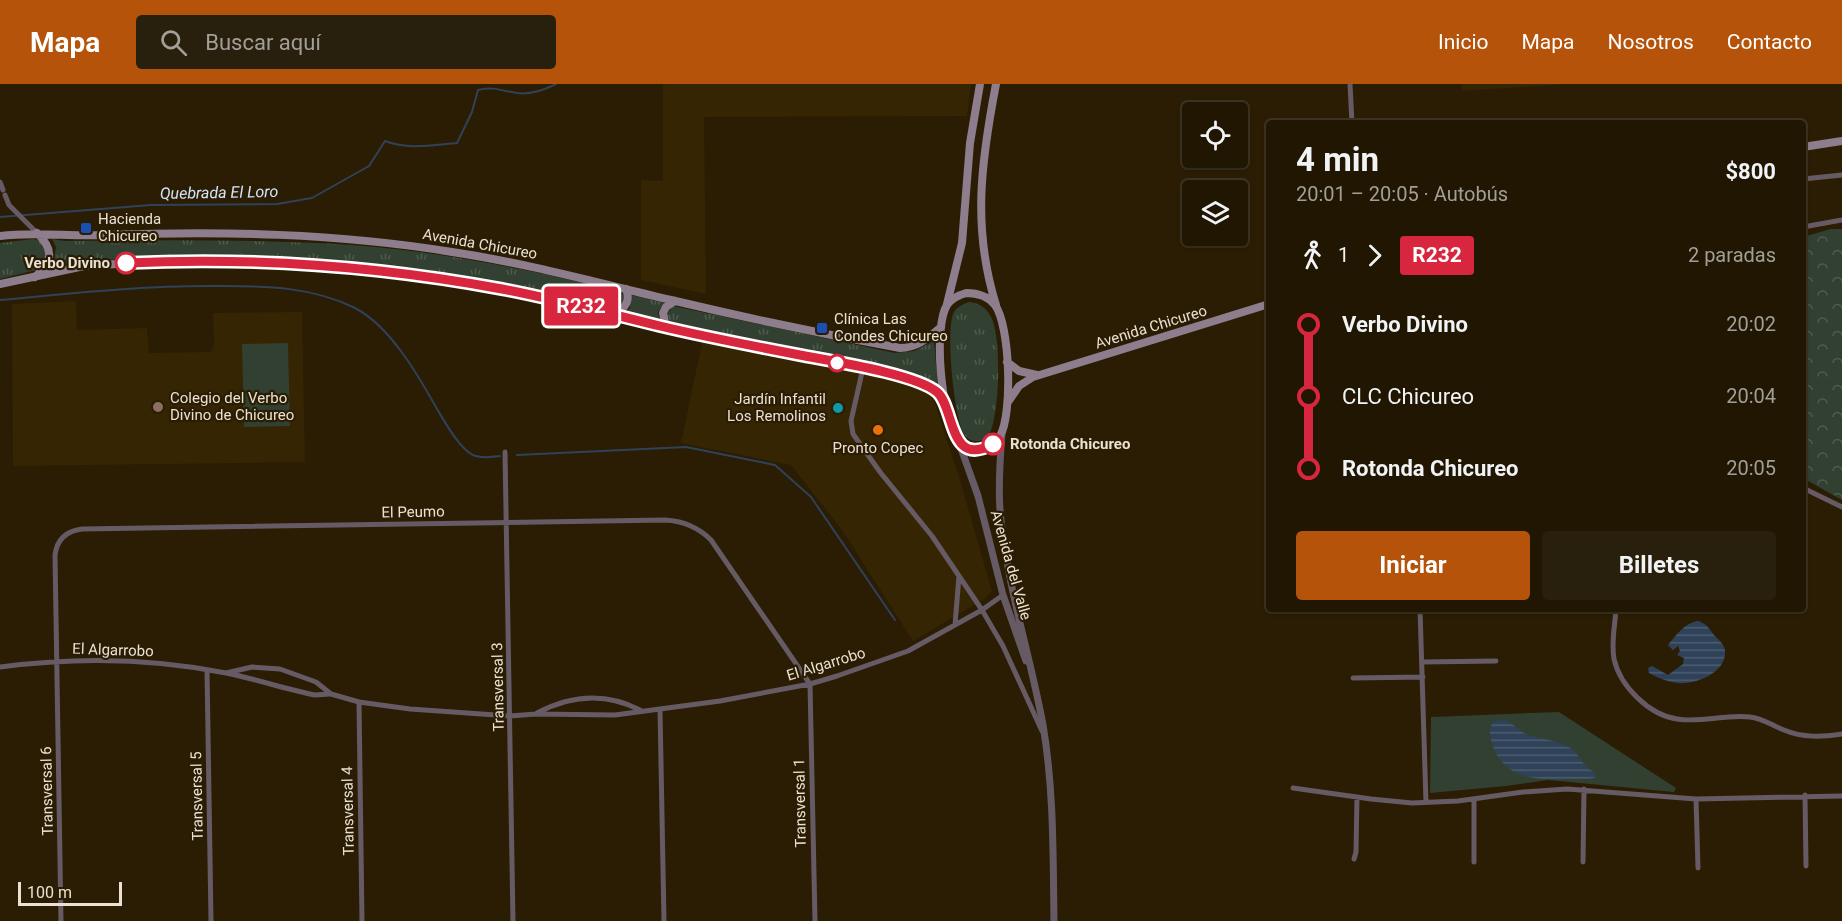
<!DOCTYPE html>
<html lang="es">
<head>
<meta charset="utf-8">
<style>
	:root { --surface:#201602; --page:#281f0c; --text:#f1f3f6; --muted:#a29f99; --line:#3d3524; --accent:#b45309 }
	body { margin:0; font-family:Roboto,sans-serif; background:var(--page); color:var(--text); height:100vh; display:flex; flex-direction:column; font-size:22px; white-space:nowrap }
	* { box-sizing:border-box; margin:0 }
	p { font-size:20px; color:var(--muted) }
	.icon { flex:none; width:33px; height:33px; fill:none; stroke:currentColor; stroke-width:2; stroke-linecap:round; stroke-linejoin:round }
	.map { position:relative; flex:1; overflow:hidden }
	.sheet { position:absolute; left:1266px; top:36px; width:540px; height:492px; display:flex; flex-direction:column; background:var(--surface); border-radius:6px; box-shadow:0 2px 4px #0004,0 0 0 2px var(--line) }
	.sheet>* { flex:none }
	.badge { padding:0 12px; border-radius:4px; font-size:21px; line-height:39px }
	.tools { position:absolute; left:1182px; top:18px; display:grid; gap:12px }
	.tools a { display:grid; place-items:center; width:66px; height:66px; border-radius:6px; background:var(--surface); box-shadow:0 2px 4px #0004,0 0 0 2px var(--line); font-size:30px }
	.scale { position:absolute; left:18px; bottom:15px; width:104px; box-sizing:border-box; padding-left:6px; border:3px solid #eae1d2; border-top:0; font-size:16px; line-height:21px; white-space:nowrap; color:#eae1d2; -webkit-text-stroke:4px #2a1d03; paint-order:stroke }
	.map>.badge { position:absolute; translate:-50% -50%; box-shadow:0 0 0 3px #fff }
	.legs { display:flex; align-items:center; gap:9px; height:66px; padding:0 30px; font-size:20px }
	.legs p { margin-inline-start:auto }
	.headline { display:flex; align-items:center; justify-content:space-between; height:102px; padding:0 30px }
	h1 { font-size:33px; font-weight:700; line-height:45px }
	.primary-button { display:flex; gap:12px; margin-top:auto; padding:12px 30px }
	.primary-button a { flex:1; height:69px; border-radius:6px; background:var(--accent); color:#fff; font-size:24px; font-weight:700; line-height:69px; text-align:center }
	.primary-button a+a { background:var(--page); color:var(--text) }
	ul { padding:0 30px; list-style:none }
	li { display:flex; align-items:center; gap:21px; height:72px; font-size:22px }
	li i { display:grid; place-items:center; width:9px; height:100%; margin:0 8px; background:currentColor }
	li i::after { content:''; width:15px; height:15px; margin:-8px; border:4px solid; border-radius:50%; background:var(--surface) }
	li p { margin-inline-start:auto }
	li:first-child i { background:linear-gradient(#0000 50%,currentColor 0) }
	li:last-child i { background:linear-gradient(currentColor 50%,#0000 0) }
	header { display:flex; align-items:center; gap:36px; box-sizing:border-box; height:84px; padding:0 30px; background:var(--accent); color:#fff }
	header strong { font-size:28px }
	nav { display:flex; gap:33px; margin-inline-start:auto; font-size:21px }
	.search { width:420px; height:54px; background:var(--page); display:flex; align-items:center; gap:15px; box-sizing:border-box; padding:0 21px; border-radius:6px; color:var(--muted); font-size:22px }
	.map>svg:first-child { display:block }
	.built { fill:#362502 }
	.grass { fill:url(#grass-tufts) }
	.forest { fill:url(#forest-crowns) }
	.park { fill:#314031 }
	.water { fill:url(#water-rules) }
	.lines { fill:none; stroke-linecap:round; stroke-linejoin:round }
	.stream { stroke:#2f4259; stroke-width:2 }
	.minor { stroke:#665b65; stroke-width:5 }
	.tertiary { stroke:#665b65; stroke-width:7 }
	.secondary { stroke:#8e7d8c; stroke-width:8 }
	.line-1-casing { stroke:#fff; stroke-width:14 }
	.line-1 { stroke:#d7263d; stroke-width:9 }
	.transit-dot { fill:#1a4fb4; stroke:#2a1d03; stroke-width:2 }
	.stop-1-dot { fill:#fff; stroke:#d7263d; stroke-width:3 }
	.education-dot { fill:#8d6e63; stroke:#2a1d03; stroke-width:2 }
	.culture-dot { fill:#0f9aa8; stroke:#2a1d03; stroke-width:2 }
	.food-dot { fill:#e8710a; stroke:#2a1d03; stroke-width:2 }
	.labels { text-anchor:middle; stroke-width:4.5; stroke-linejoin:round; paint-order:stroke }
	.poi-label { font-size:15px; fill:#eae1d2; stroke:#2a1d03; text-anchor:start }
	.street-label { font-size:15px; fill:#eae1d2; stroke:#2a1d03 }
	.stop-label { font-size:15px; font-weight:bold; fill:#eae1d2; stroke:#2a1d03; text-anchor:end }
	.water-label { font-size:16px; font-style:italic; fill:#d5e4f7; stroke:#2a1d03 }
</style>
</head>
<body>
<header>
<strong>Mapa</strong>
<div class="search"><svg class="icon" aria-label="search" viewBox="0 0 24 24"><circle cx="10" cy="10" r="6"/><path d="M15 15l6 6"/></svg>Buscar aquí</div>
<nav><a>Inicio</a><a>Mapa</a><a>Nosotros</a><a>Contacto</a></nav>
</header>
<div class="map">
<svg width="1842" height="837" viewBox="0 0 1842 837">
	<defs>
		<pattern id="grass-tufts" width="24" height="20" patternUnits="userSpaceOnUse" patternTransform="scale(1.5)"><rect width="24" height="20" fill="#314031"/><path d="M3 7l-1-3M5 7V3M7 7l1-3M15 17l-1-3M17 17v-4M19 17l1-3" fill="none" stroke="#4f5b4e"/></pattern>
		<pattern id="forest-crowns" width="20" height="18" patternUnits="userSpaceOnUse" patternTransform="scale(1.5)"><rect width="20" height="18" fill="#314031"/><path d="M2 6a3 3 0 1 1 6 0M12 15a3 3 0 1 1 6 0" fill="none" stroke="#4f5b4e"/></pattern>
		<pattern id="water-rules" width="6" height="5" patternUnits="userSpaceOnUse" patternTransform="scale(1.5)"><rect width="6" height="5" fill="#2f4259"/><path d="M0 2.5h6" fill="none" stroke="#4d5d70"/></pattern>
	</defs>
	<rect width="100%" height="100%" fill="#2a1d03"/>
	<!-- built -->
	<path class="built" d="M663,0h308l-4,32 -263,1 2,177 -65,-14v-100l22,1z
		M1462,0h108l-108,7z
		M76,217l1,29 70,-2 2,25 62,-1 3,-8 -1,-31 89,-1 3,150 -292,4 -1,-162z
		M702,259l171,32 45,13 15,10 27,82 32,111 -6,7 -73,43 -71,-111 -51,-65 -110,-22z"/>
	<!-- grass -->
	<path class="grass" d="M33,155c16,2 15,18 7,30l-40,10v-36z
		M52,155l13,2c96,-1 191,-2 287,4 88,6 183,26 269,47l4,6 -2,6 -7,5c-92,-24 -187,-40 -282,-49 -31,-2 -64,-1 -95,-2 -62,-1 -125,-2 -186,8l3,-19z
		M631,211l34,8 -7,9 2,8 -34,-9 4,-3z
		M969,218c10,1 18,6 22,15 11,20 9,100 -3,120 -7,6 -19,6 -24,-3 -10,-16 -19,-106 -10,-122 3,-5 9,-8 15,-10z
		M673,222l222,47 19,-2 20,-10 4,46 -37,-18 -183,-35 -51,-12 -1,-6z"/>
	<!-- forest -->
	<path class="forest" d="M1831,145h11v271l-39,-22v-241z"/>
	<!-- park -->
	<path class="park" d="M288,259l2,83 -46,1 -2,-83z
		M1559,628l117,76 -2,4 -126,-12 -42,6 -76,7 1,-76z"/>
	<!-- water -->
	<path class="water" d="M1697,537c8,1 12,7 17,14 4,4 10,9 11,15 2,21 -24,32 -40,33 -13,1 -25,-4 -36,-10l-1,-5 4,-2 16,9 15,-11 1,-6 -7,-3 3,-4 -2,-5 -5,4 -5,-5c8,-10 16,-21 29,-24z
		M1500,636c12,0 15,8 24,13 15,7 33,6 46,15 11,7 11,17 24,24l2,5 -6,2c-35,-1 -79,9 -96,-30 -4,-10 -6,-19 -1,-27z"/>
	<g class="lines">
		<!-- stream -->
		<path class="stream" d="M0,133l151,-12 126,-1 35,-6 57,-32 16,-25c23,9 48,4 72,2l15,-31 6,-22c14,-4 25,1 39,3 14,2 27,-3 39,-9
			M0,216c74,-7 148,-15 222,-14 45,0 91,1 133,22 35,18 63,67 82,101 8,13 22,39 36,46 9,4 19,2 27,1
			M517,371l169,-8 89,18 36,32 84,123"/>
		<!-- minor -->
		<path class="minor" d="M1350,0l2,39
			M1803,95l39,-4
			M0,98l3,8
			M5,111l4,10 28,28
			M1803,143l39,-7
			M863,284l-12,53 2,13 27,38 52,64 50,74 21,36 39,85
			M505,368l8,469
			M1803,404l39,19
			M1420,525l6,193
			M1616,525c-1,17 -5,33 -2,50 6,27 35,56 63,60 24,4 49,-5 73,-2 12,1 23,9 34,13 19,8 38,7 58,4
			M955,541l4,-49
			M1422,578l74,-1
			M0,583c76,-10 151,-9 226,6 30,6 59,16 89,22l15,-1
			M207,586l4,251
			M226,589l26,-6 28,2 36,13 15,12 28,8 51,7 100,7 26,-2 79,1 105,-14 90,-17 27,-8 71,-25 74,-41 21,-15
			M1353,594l70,-1
			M359,618l3,219
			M660,625l4,212
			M537,629c34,-18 68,-21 103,-3
			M1293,704l78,11 41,4 46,-2 65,-9 44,-3 129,10 146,-3
			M1805,711l1,71
			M1696,715l2,69
			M1354,775l2,-7 1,-55
			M1474,778v-62
			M1583,778l1,-73
			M61,837l-6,-366c2,-16 11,-24 27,-26l583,-9c19,1 33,7 46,20l99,144 5,237"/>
		<!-- tertiary -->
		<path class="tertiary" d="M1002,349c-2,26 -4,51 -2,77 6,73 30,144 43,215 11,65 10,130 11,196
			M958,356l20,56 25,99 23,66"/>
		<!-- secondary -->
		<path class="secondary" d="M996,0c-15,78 -24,144 0,221
			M1803,63l39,-6
			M0,152c35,-5 70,1 105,-1 116,-4 232,-2 347,17 74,11 146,31 219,48 76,18 152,34 229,48 17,0 28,-10 41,-21
			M35,193c17,-15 20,-27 2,-44
			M0,200l84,-18 82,-5 133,3 111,10 115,19 199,48 139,27 62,16 20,15
			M966,209c12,0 22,3 29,12 15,20 18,109 5,131 -4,7 -10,12 -18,13 -9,1 -19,-2 -24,-10 -17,-21 -25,-112 -11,-134 5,-7 12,-10 19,-12z
			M947,220l15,-61 8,-100 10,-59
			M613,230c12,-5 18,-12 13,-25
			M666,243l-3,-14 3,-6 9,-6
			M1007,278l12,9 18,4
			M1008,318l11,-16 14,-9 236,-73"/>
	</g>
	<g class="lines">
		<defs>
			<path id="line-1" d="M126,179c126,-6 252,3 376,26 53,10 105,24 158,37 46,11 93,20 140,29 31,6 116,19 137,37 18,15 11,77 56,52"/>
		</defs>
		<!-- line-1 casing -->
		<use href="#line-1" class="line-1-casing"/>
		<!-- line-1 -->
		<use href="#line-1" class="line-1"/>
	</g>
	<!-- markers -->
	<g class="transit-dot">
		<rect x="80" y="138" width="12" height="12" rx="3"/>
		<rect x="816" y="238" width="12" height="12" rx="3"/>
	</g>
	<g class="stop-1-dot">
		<circle cx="126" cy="179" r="10"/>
		<circle cx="837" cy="279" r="8"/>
		<circle cx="993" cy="360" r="10"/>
	</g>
	<circle class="education-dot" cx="158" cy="323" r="6"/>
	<circle class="culture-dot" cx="838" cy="324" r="6"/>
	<circle class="food-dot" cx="878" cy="346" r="6"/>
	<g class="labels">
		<!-- poi labels -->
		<g class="poi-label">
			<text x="98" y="140">Hacienda<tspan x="98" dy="17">Chicureo</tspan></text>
			<text x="834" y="240">Clínica Las<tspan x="834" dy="17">Condes Chicureo</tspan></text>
			<text x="170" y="319">Colegio del Verbo<tspan x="170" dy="17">Divino de Chicureo</tspan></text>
			<text x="826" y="320" text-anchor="end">Jardín Infantil<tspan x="826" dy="17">Los Remolinos</tspan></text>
			<text x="878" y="369" text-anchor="middle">Pronto Copec</text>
		</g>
		<!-- street labels -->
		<g class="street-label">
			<text transform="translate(480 160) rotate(10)" y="5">Avenida Chicureo</text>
			<text transform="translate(1151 243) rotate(-17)" y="5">Avenida Chicureo</text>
			<text transform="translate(413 428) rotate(-1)" y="5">El Peumo</text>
			<text transform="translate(1011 481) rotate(74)" y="5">Avenida del Valle</text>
			<text transform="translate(113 566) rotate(2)" y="5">El Algarrobo</text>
			<text transform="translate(826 580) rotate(-17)" y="5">El Algarrobo</text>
			<text transform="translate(498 603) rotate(-91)" y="5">Transversal 3</text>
			<text transform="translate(47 707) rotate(-91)" y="5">Transversal 6</text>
			<text transform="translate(197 712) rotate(-91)" y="5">Transversal 5</text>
			<text transform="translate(800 719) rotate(-91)" y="5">Transversal 1</text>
			<text transform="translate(348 727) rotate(-91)" y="5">Transversal 4</text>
		</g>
		<!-- stop labels -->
		<g class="stop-label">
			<text x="110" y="184">Verbo Divino</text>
			<text x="1010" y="365" text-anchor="start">Rotonda Chicureo</text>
		</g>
		<!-- water labels -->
		<g class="water-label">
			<text transform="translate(219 108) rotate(-1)" y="6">Quebrada El Loro</text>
		</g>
	</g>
</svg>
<div class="tools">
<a><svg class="icon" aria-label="locate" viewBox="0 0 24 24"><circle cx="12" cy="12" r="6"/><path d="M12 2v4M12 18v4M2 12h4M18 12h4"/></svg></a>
<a><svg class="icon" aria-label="layers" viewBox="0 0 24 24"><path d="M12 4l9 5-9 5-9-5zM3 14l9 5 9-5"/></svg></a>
</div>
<div class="scale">100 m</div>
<b class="badge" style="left:581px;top:222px;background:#d7263d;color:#fff">R232</b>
<section class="sheet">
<div class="headline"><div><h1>4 min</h1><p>20:01 – 20:05 · Autobús</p></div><b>$800</b></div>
<div class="legs"><svg class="icon" aria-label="walk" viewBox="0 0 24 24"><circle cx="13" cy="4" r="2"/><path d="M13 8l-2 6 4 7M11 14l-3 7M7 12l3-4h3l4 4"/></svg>1<svg class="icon" aria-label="forward" viewBox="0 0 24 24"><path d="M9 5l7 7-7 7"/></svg><b class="badge" style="background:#d7263d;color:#fff">R232</b><p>2 paradas</p></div>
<ul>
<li><i style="color:#d7263d"></i><b>Verbo Divino</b><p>20:02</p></li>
<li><i style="color:#d7263d"></i><span>CLC Chicureo</span><p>20:04</p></li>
<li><i style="color:#d7263d"></i><b>Rotonda Chicureo</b><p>20:05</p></li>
</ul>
<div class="primary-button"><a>Iniciar</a><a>Billetes</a></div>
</section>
</div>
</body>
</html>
